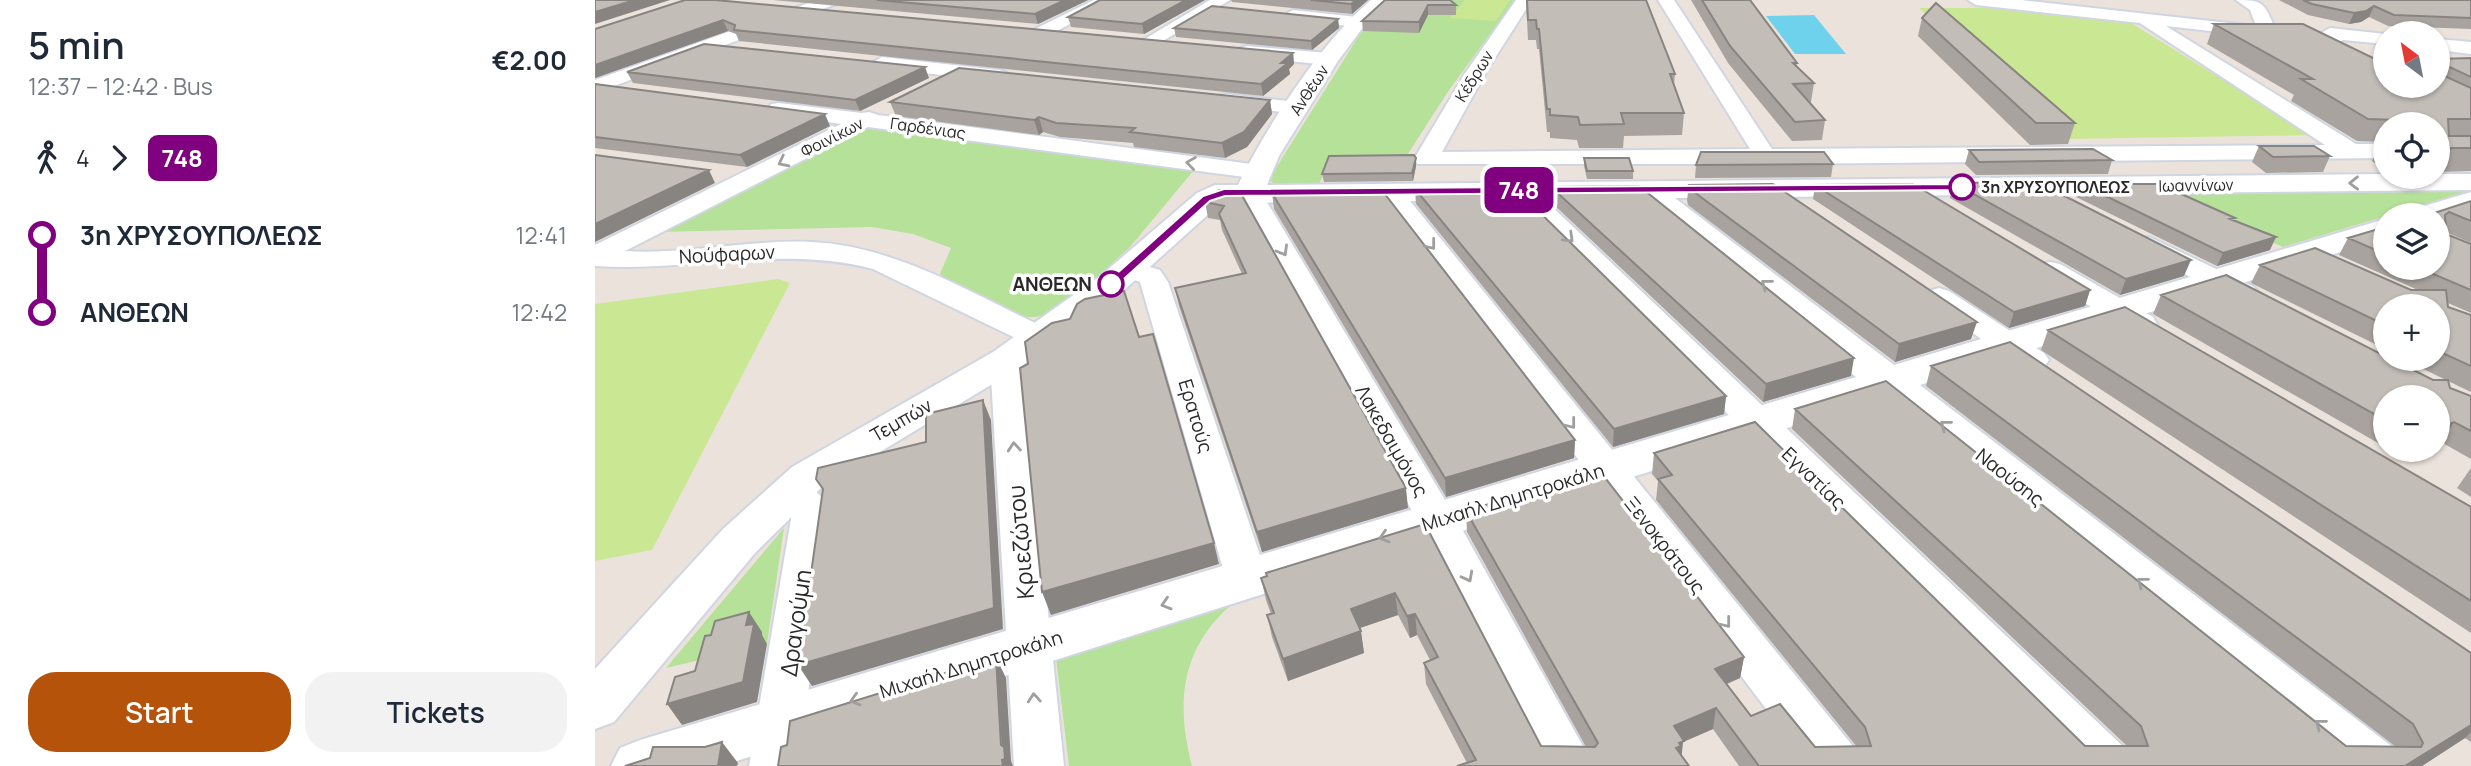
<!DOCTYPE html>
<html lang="en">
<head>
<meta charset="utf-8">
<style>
	:root { --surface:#fff; --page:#f2f2f3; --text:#1f2937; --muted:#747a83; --accent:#b45309 }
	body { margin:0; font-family:Manrope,sans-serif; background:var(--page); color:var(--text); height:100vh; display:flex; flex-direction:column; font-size:26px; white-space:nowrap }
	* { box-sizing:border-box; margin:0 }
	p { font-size:23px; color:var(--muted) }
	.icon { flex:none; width:38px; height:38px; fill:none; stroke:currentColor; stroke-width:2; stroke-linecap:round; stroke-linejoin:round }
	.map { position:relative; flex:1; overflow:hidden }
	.drawer { display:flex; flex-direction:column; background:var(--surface); width:595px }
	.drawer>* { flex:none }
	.badge { padding:0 14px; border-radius:10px; font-size:24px; line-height:46px }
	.needle { width:46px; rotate:328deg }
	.buttons { position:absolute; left:1778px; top:21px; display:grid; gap:14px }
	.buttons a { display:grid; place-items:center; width:77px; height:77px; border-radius:50%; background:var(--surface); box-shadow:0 2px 5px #0004; font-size:35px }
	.map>.badge { position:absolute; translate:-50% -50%; box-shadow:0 0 0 4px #fff }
	.legs { display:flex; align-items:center; gap:10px; height:77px; padding:0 28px; font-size:23px }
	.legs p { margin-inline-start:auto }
	.summary { display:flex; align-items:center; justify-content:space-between; height:119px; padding:0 28px }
	h1 { font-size:38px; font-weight:600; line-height:52px }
	.cta { display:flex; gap:14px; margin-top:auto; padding:14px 28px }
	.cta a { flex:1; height:80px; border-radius:28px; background:var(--accent); color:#fff; font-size:28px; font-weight:600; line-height:80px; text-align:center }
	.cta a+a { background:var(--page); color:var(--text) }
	ul { padding:0 28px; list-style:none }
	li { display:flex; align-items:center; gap:24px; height:77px; font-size:26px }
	li i { display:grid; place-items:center; width:10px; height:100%; margin:0 9px; background:currentColor }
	li i::after { content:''; width:18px; height:18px; margin:-9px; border:5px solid; border-radius:50%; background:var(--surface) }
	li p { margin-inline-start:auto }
	li:first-child i { background:linear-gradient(#0000 50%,currentColor 0) }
	li:last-child i { background:linear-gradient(currentColor 50%,#0000 0) }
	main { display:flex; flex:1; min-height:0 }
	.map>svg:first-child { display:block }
	.green { fill:#b5e198 }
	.pitch { fill:#cae894 }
	.water { fill:#6fd2ec }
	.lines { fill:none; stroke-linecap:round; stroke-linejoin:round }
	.street-casing { stroke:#d0d5e2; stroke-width:4 }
	.secondary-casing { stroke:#d0d5e2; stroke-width:4 }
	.street { fill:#fff; fill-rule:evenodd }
	.secondary { fill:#fff; fill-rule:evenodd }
	.wall { fill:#a8a39e }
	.shaded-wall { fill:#888481 }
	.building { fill:#c3bdb8; stroke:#888481; stroke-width:2 }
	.oneway { stroke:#9f9f9f }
	.line-1 { fill:#800080; stroke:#fff; stroke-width:2 }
	.stop-1-dot { fill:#fff; stroke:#800080; stroke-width:3.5 }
	.labels { text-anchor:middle; stroke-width:7; stroke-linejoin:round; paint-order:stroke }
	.far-street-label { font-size:16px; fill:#292929; stroke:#fff }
	.far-stop-label { font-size:16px; font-weight:bold; fill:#292929; stroke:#fff; text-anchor:start }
	.street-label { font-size:19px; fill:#292929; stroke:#fff }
	.stop-label { font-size:19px; font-weight:bold; fill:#292929; stroke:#fff; text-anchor:end }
	.near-street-label { font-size:23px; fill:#292929; stroke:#fff }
</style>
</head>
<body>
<main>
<section class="drawer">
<div class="summary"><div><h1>5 min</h1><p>12:37 – 12:42 · Bus</p></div><b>€2.00</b></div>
<div class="legs"><svg class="icon" aria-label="walk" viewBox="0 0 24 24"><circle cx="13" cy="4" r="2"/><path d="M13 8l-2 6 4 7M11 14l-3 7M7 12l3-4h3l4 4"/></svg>4<svg class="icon" aria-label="forward" viewBox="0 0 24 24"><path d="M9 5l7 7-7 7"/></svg><b class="badge" style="background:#800080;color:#fff">748</b></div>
<ul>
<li><i style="color:#800080"></i><b>3η ΧΡΥΣΟΥΠΟΛΕΩΣ</b><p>12:41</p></li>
<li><i style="color:#800080"></i><b>ΑΝΘΕΩΝ</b><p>12:42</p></li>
</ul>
<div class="cta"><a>Start</a><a>Tickets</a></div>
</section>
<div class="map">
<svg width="1876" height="766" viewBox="0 0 1876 766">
	<rect width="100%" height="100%" fill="#ebe3db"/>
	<!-- green -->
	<path class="green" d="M799,0h121l-66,90 -45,70 -75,2 -10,22h-45l-5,-5 96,-153z
		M267,128l332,42 -64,77 -71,64 -23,6h-16l-71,-34 -9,-9 11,-26 -38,-14 -41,-7 -216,5z
		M1865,190l6,2 -183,55 -118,-54z
		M189,528l-17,116 -101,24z
		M635,606c-50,44 -54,99 -38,160h-123l-13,-108z"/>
	<!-- pitch -->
	<path class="pitch" d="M870,0h45l-14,21 -46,-3z
		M1324,8h97l112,13 184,114 -250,4z
		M183,279l12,4 -138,267 -57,11v-257z"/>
	<!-- water -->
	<path class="water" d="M1219,15l32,39h-51l-29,-38z"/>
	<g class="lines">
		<defs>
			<path id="street" d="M222,0h24l-2,3 -244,90v-13z
				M499,0h21l-103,55h-14l-2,-4 2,-4z
				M615,0h20l-77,47 -6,2 -9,-6z
				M921,0h16l-46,72 -44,80 308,-3 -92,-149h16l98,149 553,-4 -185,-122 -164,-18 -8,-5h53l235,26 -6,-16 -14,-10c28,0 28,3 39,28l46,5 9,-5 55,6v10l-42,-4 -9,5 -168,-19 190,118h29v14l-619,6h-348l-4,-5 52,-87z
				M698,10l64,7 9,5 -9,5 -70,-8 -3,-4z
				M1843,39l33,3v12l-33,-4z
				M652,46l81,7 10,6 -10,6 -88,-9 -2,-4 2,-4z
				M287,57l117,13 7,2 3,4 -3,4 -7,2 -124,-15 -3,-4z
				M631,94l71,8 7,2 4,4 -4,4 -7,2 -78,-10 -3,-4 3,-4z
				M184,103l83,10 7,-1 9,3 381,50 8,2 4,5 -4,5 -8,2 -391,-52 -243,124c62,4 124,-12 187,-9 85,4 162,53 238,88l5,7 -5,7 -11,2 -11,-2 -155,-75c-91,-24 -185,3 -278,-3v-21l246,-121 -70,-10 -3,-5 3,-5z
				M925,183l9,2 598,565 7,16h-58l-565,-571 -3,-5 3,-5z
				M794,184l9,2 458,564 7,16h-54l-429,-570 -3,-5 3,-5z
				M654,185l9,2 3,5 196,328 137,246h-51l-126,-246 -180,-328 3,-5z
				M1554,237l105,50 5,6 -5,6 -10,3 -10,-3 -95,-48 -4,-6 4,-6z
				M534,261l31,9 8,12 100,297 -6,11 -15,4 -15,-4 -6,-11 -86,-297 -21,-7 -4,-6 4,-6z
				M1455,262l10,2 93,53 4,7 -4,7 -11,2 -11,-2 -91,-55 -4,-6 4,-6z
				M1344,288l10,3 95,62 5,7 -5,7 -11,3 -11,-3 -93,-64 -5,-6 5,-6z
				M411,350l11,3 5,7 42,406h-50l-24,-406 5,-7z
				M195,478c17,5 32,16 41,31l-32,257h-50l43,-253 -15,-13 -6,-9 6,-9z"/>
			<path id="secondary" d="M776,0h22l-29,26 -26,35 -59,95 -12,29 1118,-11v3h53v-3h33v16l-796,8 219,167 491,-146v19l-465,147 474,363 9,18h-72l-449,-368 -1161,368h-110l9,-18 20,-8 1216,-363 -217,-178 -418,4 -98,88 -104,77 -197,119 -67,66 -141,169 -19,7v-60l128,-140 69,-62 201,-115 106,-75 98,-84 18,-8h23c29,-59 83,-143 133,-185z
				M1876,192v18l-33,11v-6h-28l4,-6z"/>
		</defs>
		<!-- street casing -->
		<use href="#street" class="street-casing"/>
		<!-- secondary casing -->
		<use href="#secondary" class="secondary-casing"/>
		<!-- street -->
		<use href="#street" class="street"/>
		<!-- secondary -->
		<use href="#secondary" class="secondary"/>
	</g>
	<!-- wall -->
	<path class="wall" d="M90,0l608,53 1,11 -5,5 1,5 -27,22 -524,-55 -3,-7 -8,-3 -133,47v-49z
		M178,0h315l-50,24z
		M505,0h105l-61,34 -73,-7 -3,-10z
		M636,0h137l-16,14 -120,-12z
		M790,0l71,5v10h-28l-9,18 -56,-2 -1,-10z
		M931,0l121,2 28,72 -1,11 10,28 -2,22 -58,1 -1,12h-44l-2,-8 -27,-2v-6h-3l-8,-83h-2l-1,-9h-8z
		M1096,0h59l47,63 -1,4 18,16 -3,19h-2l16,18 -3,20 -30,1 -64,-78z
		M1684,0h192v29l-83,-3 -19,-9 -8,5 -12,2 -41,-9z
		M1327,18l153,105 -7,21 -38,1 -112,-109z
		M743,19l1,9 -27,22 -136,-13 -2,-9z
		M1619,24l161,35 63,27v-27l33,-1v113l-33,1v-48h-53v45l-13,-8 10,-19 -25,-1 -66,-40 3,-6 -87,-51z
		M32,72l302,6 -69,33 -227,-28z
		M0,84l235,42 -83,41 -152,-19z
		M675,100l2,14 -25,33 -22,11 -91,-11 -1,-4 -73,-6 -17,-5 -4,3 -143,-19 -6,-14z
		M1664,146l71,10 -7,16 -57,1 -14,-11z
		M1374,150l143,10 -4,14 -132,1 -11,-11z
		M989,158l49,13v8h-46l-3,-13z
		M1238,164l-2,13 -136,1 1,-13z
		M821,166l-3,15 -89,1 -2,-8z
		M1359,183l230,93 -64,19 -170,-97z
		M1486,184l189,66 -53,16 -141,-69z
		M1094,185l282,154 -76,23 -207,-157 -1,-5z
		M1220,185l275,105 -5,16 -76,22 -196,-129z
		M956,187l300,189 -88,26 -212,-200z
		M820,189l311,207 -2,18 -111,33 -197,-243z
		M624,190l189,318 -146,44 -83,-246 -4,-18 67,-14 -20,-44 -2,-10 -12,-2 -3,-16z
		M677,193l303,247 -1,18 -128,39 -172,-288z
		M1876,201v42l-25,-11v2l25,10v69l-23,-10v4l23,8v77l-23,-11 2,7 21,8v63l-30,-17 -3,2v-47h-53v50l-232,-133 8,-19 272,85h13l-43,-21h35v-53h-53v43l-134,-66 9,-18 151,25h7l-79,-35 9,-17 37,-11v41h53v-53z
		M1453,330l423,177v126l-430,-283z
		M1336,366l540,287v89l-6,-4 -43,28h-683l-26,-37 -30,13 -216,21 -41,-79 -2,-21 6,-3 -13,-25 -7,3 -12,-23 -38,13 4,25 -76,28 -16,-44 -5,-22 4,-1 -5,-14 -5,-22 164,-54 116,222 45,1 -119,-215 -1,-21 278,146 -4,21 -13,6 24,32 64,31h42l-201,-247 2,-19 -6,-7 2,-21 431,293h42l-335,-317 3,-20 551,337 50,1 -470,-361z
		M1795,450h34l-19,8z
		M1876,468v29l-14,-9z"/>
	<!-- shaded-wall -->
	<path class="shaded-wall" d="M40,0h35l-75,24v-12z
		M470,0h23l-50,24 -3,-10z
		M591,0h19l-61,34 -2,-10z
		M761,0h12l-16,14 -1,-10z
		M833,5v10l-9,18v-11z
		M1779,6l-5,11 -8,5 -12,2 5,-11z
		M743,19l1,9 -27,22 -1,-9z
		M128,20l5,11 -133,47v-13z
		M698,53l1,11 -5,5 1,5 -27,22 -2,-12 20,-21z
		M330,67l4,11 -69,33 -5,-11z
		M675,100l2,14 -25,33 -22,11 -3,-15z
		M230,114l5,12 -83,41 -7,-12z
		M444,117l4,15 -4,3 -5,-15z
		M1856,148l-13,24 10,-21z
		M821,158v8l-3,15 -1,-8z
		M114,170l6,13 -120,59v-18z
		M1681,237l-6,13 -53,16 6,-13z
		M1596,260l-7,16 -64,19 6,-16z
		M1495,290l-5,16 -76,22 5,-16z
		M1382,322l-6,17 -76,23 4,-18z
		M1259,358l-3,18 -88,26 3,-18z
		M1131,396l-2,18 -111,33 1,-18z
		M388,400l8,20 12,209 -191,57 -14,-21z
		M1859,422l-13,20 -3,2v-15z
		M980,440l-1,18 -128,39 -1,-19z
		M1815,450h14l-19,8z
		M811,488l2,20 -146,44 -5,-20z
		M619,543l5,21 -168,51 -9,-23z
		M800,593l3,22 -44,15 -3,-21z
		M154,612l13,20v3l5,9 -10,58 -75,23 -15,-21 79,-79z
		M820,614l2,21 -7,3 -3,-22z
		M766,631l3,22 -76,28 -5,-22z
		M401,657l10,21 5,83 2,5h-10z
		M1149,657l-4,21 -28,12 3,-21z
		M1121,708l-3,21 -30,13 -2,20 -3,4 -4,-40z
		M1876,725v7l-6,6 -43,28h-17z
		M127,742l16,21 -1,3h-19z"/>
	<!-- building -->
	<path class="building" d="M0,0h40l-40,12z
		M90,0h30l578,53 -12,10h7l-27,21 -527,-54 1,-5 -12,-5 -128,45v-36z
		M282,0h188l-30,14z
		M505,0h86l-44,24 -74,-7z
		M716,0h45l-5,4z
		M790,0h65l6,5h-28l-9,17 -57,-1z
		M932,0h119l29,74h-5l14,39h-63l3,11 -44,1 -2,-8 -28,-2v-6h-3l-8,-80h-2l-1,-9h-8z
		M1107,0h48l47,63h-4l21,20 -21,1 32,36 -30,2 -65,-76z
		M1708,0h168v18l-77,-3 -20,-9 -8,5 -12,2 -42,-9z
		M1341,3l139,120h-39l-114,-105z
		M617,6l126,13 -27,22 -137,-13z
		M1619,24h89l72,35h10v27h53v-13l33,15v31h-23l1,17h22v12h-20l-3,3h-10v-27h-40v-4l-30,-1 -67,-40h12z
		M109,44l221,23 -70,33 -228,-28z
		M1876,58v19l-30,-14h-3v-4z
		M364,68l311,32 -26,32 -22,11 -92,-11 5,-4 -79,-5 -17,-6 -5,3 -144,-18z
		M0,84l230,30 -85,41 -145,-18z
		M1664,146h55l16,10 -57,1z
		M1498,149l19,11 -133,2 -10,-12z
		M1106,152h123l9,12 -137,1z
		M0,155l114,15 -114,54z
		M819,155l2,3 -4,15 -90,1 7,-18z
		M989,158h45l4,13h-46z
		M1442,182l154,78 -65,19 -172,-96z
		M1178,184l204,138 -78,22 -209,-155 -1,-4z
		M1318,184l177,106 -76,22 -199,-127z
		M1486,184h78l76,34 -5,1 46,18 -53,16z
		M1044,186l215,172 -88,26 -215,-197z
		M920,188l211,208 -112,33 -199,-240z
		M786,189l194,251 -130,38 -173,-285 8,-3z
		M624,190h20l167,298 -149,44 -82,-244 71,-15 -27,-59 5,-8 -19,-4z
		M1876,201v20l-22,-9 -4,3 1,19 25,10v46l-52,-22h19v-53h-10z
		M1790,227v27l-37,-16z
		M1720,248l96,42h35l2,17 23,8v51l-33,-15v-45h-53v19l-125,-60z
		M1631,275l159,81v3h7l41,21h15l2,8 21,8v35l-17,-9 -16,7v-32h-53v23l-224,-125z
		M529,291l15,46 14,-3 61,209 -172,49 -22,-224 8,-4 -3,-22 27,-19 18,-4 7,-15 8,-5z
		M1530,307l346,200v94l-423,-271z
		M1415,342l461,311v72l-66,41h-646l-43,-58 -42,18 10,15 -5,2 2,3 -5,2 13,18h-232l19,-6 -52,-97 14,-6 -23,-43 -8,2 -12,-23 -44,16 10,22 -78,28 -16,-44 7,-2 -13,-35 6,-2 -1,-3 159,-49 116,222 54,1 3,-4 -132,-232 133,-41 145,187 -29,12 36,47 29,-12 35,43 56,-1 -6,-19 -207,-248 14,-4 -18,-22 101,-31 330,324h63l-7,-20 -346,-317 91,-28 460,365 75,1 2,-4 -10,-19 -482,-358z
		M388,400l11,208 -196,57 25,-176 -7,-10 2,-11 108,-26v-28z
		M154,612l-3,13 8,-1 -11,58 -76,22 8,-27 20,-6 10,-35 6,-1 4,-14z
		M401,657l5,88 3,2 1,12 -3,1 1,6h-225l3,-19 6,-2 3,-24z
		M127,742l-4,24h-93l25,-8 3,-11h52z"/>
	<!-- one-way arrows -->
	<defs><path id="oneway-chevron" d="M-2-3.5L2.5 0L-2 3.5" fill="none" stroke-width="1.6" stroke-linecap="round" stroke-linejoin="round" transform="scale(1.75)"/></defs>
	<g class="oneway">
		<use href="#oneway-chevron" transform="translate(188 162) rotate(153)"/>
		<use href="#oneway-chevron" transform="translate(596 163) rotate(-172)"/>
		<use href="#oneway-chevron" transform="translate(1759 183) rotate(179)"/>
		<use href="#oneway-chevron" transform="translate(974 238) rotate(44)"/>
		<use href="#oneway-chevron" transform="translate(836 245) rotate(52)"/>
		<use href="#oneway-chevron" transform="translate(688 251) rotate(60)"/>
		<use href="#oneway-chevron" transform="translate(1171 284) rotate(-142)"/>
		<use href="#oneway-chevron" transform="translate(976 424) rotate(52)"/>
		<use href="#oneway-chevron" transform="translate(1350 425) rotate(-142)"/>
		<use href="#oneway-chevron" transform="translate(419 447) rotate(-95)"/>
		<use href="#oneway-chevron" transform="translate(789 537) rotate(163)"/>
		<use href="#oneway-chevron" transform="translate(873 577) rotate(62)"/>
		<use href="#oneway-chevron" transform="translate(1547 582) rotate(-142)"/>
		<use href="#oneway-chevron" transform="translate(571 604) rotate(163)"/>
		<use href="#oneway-chevron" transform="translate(1131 623) rotate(52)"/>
		<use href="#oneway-chevron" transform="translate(439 698) rotate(-94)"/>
		<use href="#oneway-chevron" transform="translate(260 700) rotate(163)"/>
		<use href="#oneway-chevron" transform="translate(1725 724) rotate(-142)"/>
	</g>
	<!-- line-1 -->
	<path class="line-1" d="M1367,184l4,1v5l-741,6 -15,5 -95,86 -10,-3 98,-88 21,-7z"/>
	<!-- markers -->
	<g class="stop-1-dot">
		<circle cx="1367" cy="187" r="12"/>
		<circle cx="516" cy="284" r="12"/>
	</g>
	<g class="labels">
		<!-- far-street labels -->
		<g class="far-street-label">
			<text transform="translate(879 76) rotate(-58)" y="6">Κέδρων</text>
			<text transform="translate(714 90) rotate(-57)" y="6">Ανθέων</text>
			<text transform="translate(333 128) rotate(8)" y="6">Γαρδένιας</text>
			<text transform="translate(237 137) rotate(-27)" y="6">Φοινίκων</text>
			<text transform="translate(1601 185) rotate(-1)" y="6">Ιωαννίνων</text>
		</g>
		<!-- far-stop labels -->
		<g class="far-stop-label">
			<text x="1386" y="193">3η ΧΡΥΣΟΥΠΟΛΕΩΣ</text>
		</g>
		<!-- street labels -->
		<g class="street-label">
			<text transform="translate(132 254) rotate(-3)" y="7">Νούφαρων</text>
			<text transform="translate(601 416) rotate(73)" y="7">Ερατούς</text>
			<text transform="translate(306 420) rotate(-30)" y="7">Τεμπών</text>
			<text transform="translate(797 441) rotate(60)" y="7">Λακεδαιμόνος</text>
			<text transform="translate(1415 477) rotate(38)" y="7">Ναούσης</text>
			<text transform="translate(1219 478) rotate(44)" y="7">Εγνατίας</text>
			<text transform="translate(918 497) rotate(-17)" y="7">Μιχαήλ Δημητροκάλη</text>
			<text transform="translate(1070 545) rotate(52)" y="7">Ξενοκράτους</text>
			<text transform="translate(376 664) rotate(-17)" y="7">Μιχαήλ Δημητροκάλη</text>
		</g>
		<!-- stop labels -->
		<g class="stop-label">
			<text x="497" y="291">ΑΝΘΕΩΝ</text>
		</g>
		<!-- near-street labels -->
		<g class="near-street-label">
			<text transform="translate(426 542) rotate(-95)" y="8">Κριεζώτου</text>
			<text transform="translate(201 623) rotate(-82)" y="8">Δραγούμη</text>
		</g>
	</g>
</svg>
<div class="buttons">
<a><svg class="needle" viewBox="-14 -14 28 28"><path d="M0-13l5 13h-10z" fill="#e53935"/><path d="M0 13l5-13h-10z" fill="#747a83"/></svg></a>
<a><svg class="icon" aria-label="locate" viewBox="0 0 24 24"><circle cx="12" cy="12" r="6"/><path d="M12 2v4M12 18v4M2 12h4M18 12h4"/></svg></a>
<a><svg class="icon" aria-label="layers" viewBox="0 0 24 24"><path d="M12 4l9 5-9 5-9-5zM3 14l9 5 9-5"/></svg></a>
<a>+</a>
<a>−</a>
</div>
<b class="badge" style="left:924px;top:190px;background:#800080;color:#fff">748</b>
</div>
</main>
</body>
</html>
